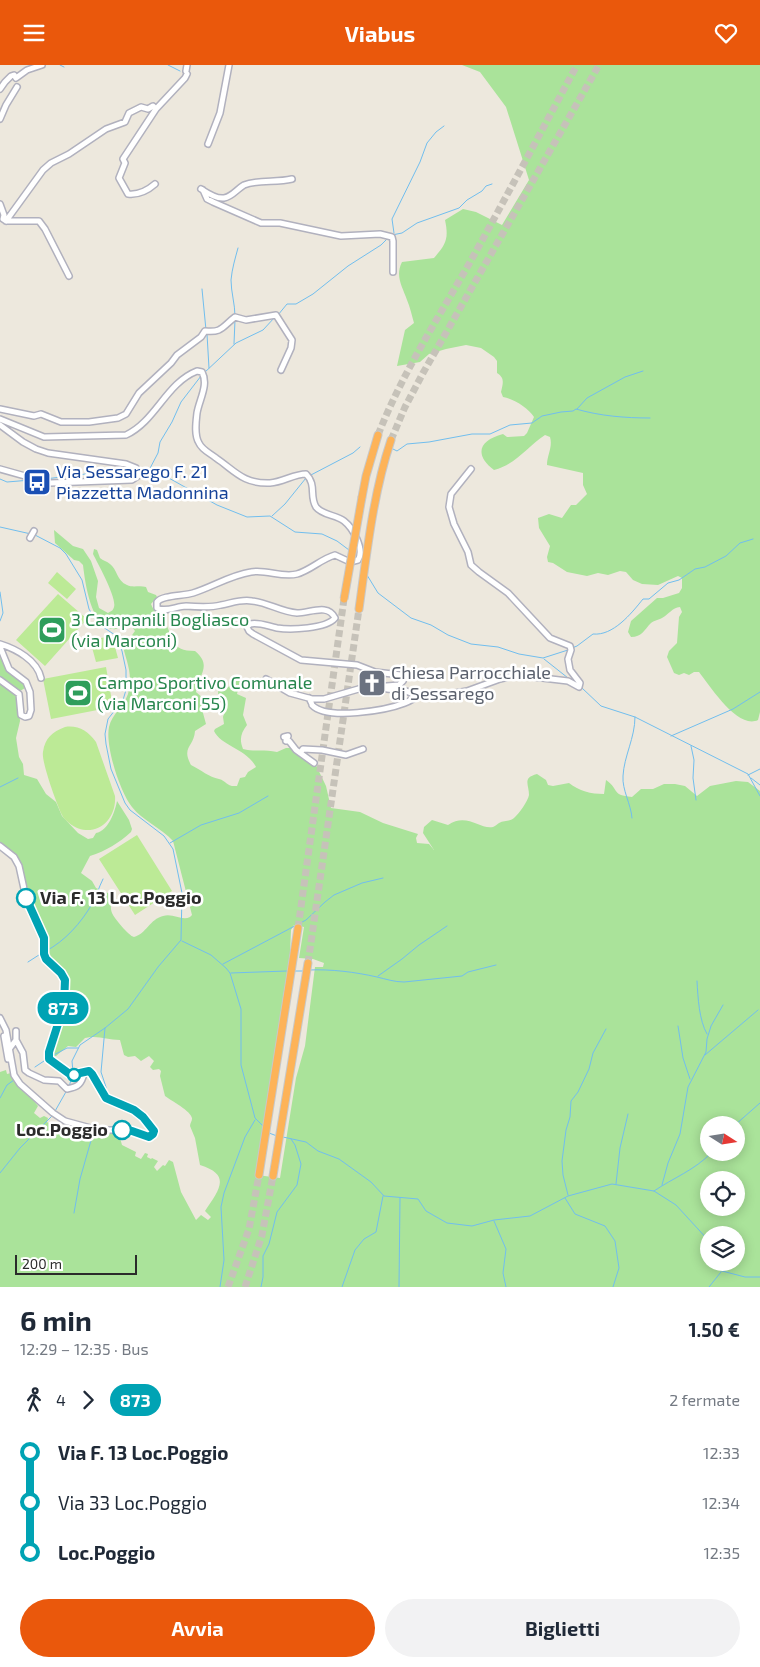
<!DOCTYPE html>
<html lang="it">
<head>
<meta charset="utf-8">
<style>
	:root { --surface:#fff; --page:#f2f2f3; --text:#1f2937; --muted:#747a83; --accent:#ea580c }
	body { margin:0; font-family:"Exo 2",sans-serif; background:var(--page); color:var(--text); height:100vh; display:flex; flex-direction:column; font-size:19px; white-space:nowrap }
	* { box-sizing:border-box; margin:0 }
	p { font-size:16px; color:var(--muted) }
	.icon { flex:none; width:28px; height:28px; fill:none; stroke:currentColor; stroke-width:2; stroke-linecap:round; stroke-linejoin:round }
	.map { position:relative; height:1222px; overflow:hidden }
	.sheet { display:flex; flex-direction:column; background:var(--surface); flex:1 }
	.sheet>* { flex:none }
	.badge { padding:0 10px; border-radius:16px; font-size:18px; line-height:32px }
	.needle { width:32px; rotate:102deg }
	.buttons { position:absolute; left:700px; top:1051px; display:grid; gap:10px }
	.buttons a { display:grid; place-items:center; width:45px; height:45px; border-radius:50%; background:var(--surface); box-shadow:0 2px 12px #0003; font-size:25px }
	.scale { position:absolute; left:15px; bottom:12px; width:122px; box-sizing:border-box; padding-left:5px; border:2px solid #2b2b2b; border-top:0; font-size:14px; line-height:18px; white-space:nowrap; color:#2b2b2b; -webkit-text-stroke:4px #fff; paint-order:stroke }
	.map>.badge { position:absolute; translate:-50% -50%; box-shadow:0 0 0 2px #fff }
	.legs { display:flex; align-items:center; gap:8px; height:55px; padding:0 20px; font-size:16px }
	.legs p { margin-inline-start:auto }
	.head { display:flex; align-items:center; justify-content:space-between; height:85px; padding:0 20px }
	h1 { font-size:28px; font-weight:700; line-height:38px }
	.button { display:flex; gap:10px; margin-top:auto; padding:10px 20px }
	.button a { flex:1; height:58px; border-radius:30px; background:var(--accent); color:#fff; font-size:20px; font-weight:700; line-height:58px; text-align:center }
	.button a+a { background:var(--page); color:var(--text) }
	ul { padding:0 20px; list-style:none }
	li { display:flex; align-items:center; gap:18px; height:50px; font-size:19px }
	li i { display:grid; place-items:center; width:8px; height:100%; margin:0 6px; background:currentColor }
	li i::after { content:''; width:12px; height:12px; margin:-6px; border:4px solid; border-radius:50%; background:var(--surface) }
	li p { margin-inline-start:auto }
	li:first-child i { background:linear-gradient(#0000 50%,currentColor 0) }
	li:last-child i { background:linear-gradient(currentColor 50%,#0000 0) }
	header { display:flex; justify-content:space-between; align-items:center; height:65px; padding:0 20px; background:var(--accent); color:#fff; font-size:22px; font-weight:700 }
	.map>svg:first-child { display:block }
	.green { fill:#aae39a; fill-rule:evenodd }
	.pitch { fill:#bcea96 }
	.lines { fill:none; stroke-linecap:round; stroke-linejoin:round }
	.stream { stroke:#71beee; stroke-width:1 }
	.highway-tunnel { stroke:#c6c2b9; stroke-width:7; stroke-dasharray:7 3.5; stroke-linecap:butt }
	.minor-casing { stroke:#b1b1be; stroke-width:8 }
	.highway-casing { stroke:#c8c8c8; stroke-width:9 }
	.minor { stroke:#fff; stroke-width:5 }
	.highway { stroke:#fdb358; stroke-width:7 }
	.highway-bridge-casing { stroke:#c8c8c8; stroke-width:9; stroke-linecap:butt }
	.highway-bridge { stroke:#fdb358; stroke-width:7 }
	.line-1-casing { stroke:#fff; stroke-width:11 }
	.line-1 { stroke:#00a3b4; stroke-width:8 }
	.stop-1-dot { fill:#fff; stroke:#00a3b4; stroke-width:2.5 }
	.labels { text-anchor:middle; stroke-width:5; stroke-linejoin:round; paint-order:stroke }
	.transit-label { font-size:18px; fill:#164399; stroke:#fff; text-anchor:start }
	.leisure-label { font-size:18px; fill:#27864d; stroke:#fff; text-anchor:start }
	.worship-label { font-size:18px; fill:#5b616d; stroke:#fff; text-anchor:start }
	.stop-label { font-size:18px; font-weight:bold; fill:#2b2b2b; stroke:#fff; text-anchor:start }
</style>
</head>
<body>
<header><svg class="icon" aria-label="menu" viewBox="0 0 24 24"><path d="M4 6h16M4 12h16M4 18h16"/></svg>Viabus<svg class="icon" aria-label="heart" viewBox="0 0 24 24"><path d="M12 20l-8-8c-3-5 5-10 8-4 3-6 11-1 8 4z"/></svg></header>
<div class="map">
<svg width="760" height="1222" viewBox="0 0 760 1222">
	<rect width="100%" height="100%" fill="#ede8dd"/>
	<!-- green -->
	<path class="green" d="M462,0h298v647l-2,8c-20,10 -48,-34 -59,-48h-5l-5,3 -5,-2 -5,2 -5,-2 -7,-16 2,-6 8,-8 2,-26 3,-5 -2,-5c-8,1 -11,7 -18,11 -4,2 -7,2 -11,5 -7,7 -9,14 -20,14l-3,-5 3,-11 26,-23h6l16,-5 3,-5v-10l-4,-2 -20,9 -16,-1 -9,-4 -7,-8 -6,-1 -12,4 -10,-2 -11,3 -20,-4 -14,-9 -5,-1 -1,-5 3,-11 -11,-18 -1,-10 11,-4 13,4 9,-13h5l11,-11 -4,-9v-12l-36,-8c0,-10 6,-18 3,-28l-5,-2c-18,12 -30,30 -51,35 -21,-16 -14,-30 9,-36l4,3 17,-1 3,-3 7,-16c-6,-9 -20,-18 -31,-20l-2,-5c2,-9 4,-14 -4,-19v-12l-3,-4 -13,-9 -15,-3 -20,4 -17,5 -9,8 -23,4 8,-36 9,-7c-2,-7 -4,-16 -7,-23 -5,-14 -12,-24 -5,-38l32,-4c12,-14 15,-19 11,-38l18,-11 13,3 26,13 27,-45 -23,-73 -26,-35z
		M54,465l19,16 10,3 8,12 7,20 -2,16 3,11 9,5c3,-2 5,-2 6,-6 3,-9 -16,-43 -21,-53l1,-5 3,1 3,8c3,3 7,3 10,6 7,5 7,17 17,21 6,3 12,0 19,2l2,5 8,3 1,2 -6,7c3,9 9,9 13,16 10,18 6,31 31,31 18,15 3,24 1,41l8,7 -1,14 3,11 -11,7c-1,16 -14,16 -4,34 10,5 18,12 28,14 8,2 7,8 18,7l3,-8 5,-1 3,-5 8,-5c-9,-18 -35,-21 -42,-36l1,-2 9,-5 -1,-7c2,-7 6,-9 3,-18l-8,-5 1,-8 7,2 4,-2 4,-10 7,2 -4,16 9,4 -3,17 4,10c-6,8 -8,14 -4,24 12,3 22,0 34,3l9,-4h5l9,9 14,4 12,25 5,22 29,4 23,11 35,11 -2,4 1,5 12,1 5,6 -11,-17 1,-6 8,-7 16,5c19,-13 32,5 45,2 3,-1 4,-3 6,-4 5,-3 11,-1 15,-5 5,-4 14,-17 15,-23 0,-11 -7,-17 8,-21l9,6 2,5 5,1 16,-3c10,8 22,11 35,11l2,-14c14,10 5,15 26,17l9,-8h12l11,-5h11l10,2 12,10 13,-10 26,-5 12,1 12,9v496h-760v-215l6,-2 1,4 4,-1 27,33 -4,7 6,5 4,-2 4,2 -1,4 6,4 -2,2 5,4 2,-1 9,2 4,-6 -1,-3 8,1 1,3 23,11 2,-2 -9,-3 1,-4 19,4 5,4 2,7 14,7 -1,4 6,3 4,-6 3,1 -1,3 4,2 1,-1 6,3 -4,6 3,4 6,-6 2,1 4,-6 4,2 8,30 15,28 5,-5 7,5 3,-3 -6,-6c14,-21 27,-36 -5,-46l-5,-27 -5,-12c0,-3 2,-5 2,-7 1,-7 -22,-19 -27,-23l-5,-20 1,-5 -2,-2 -6,1 -3,-3 4,-6 -5,-5 -8,5 -6,-5 -7,1 -4,-2 -4,-15c-13,0 -22,-5 -35,-2l-9,9 -8,-1 -12,10h-5l13,-42 3,-21 3,-2 -1,-9 -2,-1 -1,-5 -4,-6 -14,-11 -2,-5 1,-16 -15,-33 -10,-35 -6,-13 -16,-14v-159l15,10 3,5 2,22 -4,17 3,19 4,7 1,11 13,4 9,15 10,8 6,14 16,17 10,6 5,-1 3,-5c12,-2 19,-21 21,-32l12,19 3,9 -1,3c-12,11 -25,19 -41,24l-9,17 11,8 4,7 12,5 4,4c-1,5 -2,11 0,16 2,5 17,23 22,24 12,-3 16,-18 29,-21 10,-3 19,5 27,1l2,-2 -19,-74c-12,-13 -31,-21 -41,-34 -12,-15 -27,-61 -23,-80 3,-13 15,-21 19,-33 6,-22 -3,-34 -6,-53l8,-3 5,-7 -3,-4 -8,-2c-4,2 -7,5 -11,4 -22,-1 -28,-47 -30,-64l-4,-4 -5,-1 -19,-17zM294,860l10,2 -5,31 14,1 11,4 -1,4h-8l-10,79 -9,32 -16,100 -23,-3 33,-221 1,-24zM709,1060h27v28h-27zM709,1115h27v27h-27zM709,1170h27v28h-27z
		M0,592l6,12 17,14 2,5 -5,3 -20,-13z"/>
	<!-- pitch -->
	<path class="pitch" d="M57,507l19,17 -9,10 -19,-16z
		M58,529l29,25 -42,47 -29,-26z
		M112,571l6,22 -22,4 -6,-22z
		M106,602l7,40 -62,12 -8,-40z
		M65,662c13,-2 23,4 31,15l19,54c2,26 -23,45 -46,27 -2,-2 -6,-5 -7,-8 -5,-10 -21,-54 -19,-63 2,-14 9,-20 22,-25z
		M137,770l35,56 -37,24 -36,-56z"/>
	<g class="lines">
		<!-- stream -->
		<path class="stream" d="M60,0l4,2
			M168,0l12,6
			M394,168l-2,-14 28,-57 7,-19 9,-11 8,-6
			M392,170l10,-2 15,-10 42,-15 8,-8 15,-9 4,-5 6,-2
			M202,224l4,41
			M278,250l9,-11h9l17,-10 35,-28 33,-21 8,-8
			M235,251c0,-12 -4,-24 -4,-36 1,-11 4,-21 7,-32
			M207,269l2,34
			M234,279l1,-24
			M204,308l32,-30 27,-13 12,-13
			M577,344l10,-11 38,-21 18,-6
			M393,384l4,2 10,-7 22,-2 43,-8h18l20,-9 22,-2 10,-7 19,-4 12,-1 3,-2c24,7 49,9 74,9
			M147,409l11,-21 2,-11 12,-20 9,-20 20,-26
			M140,410l27,2 50,28 30,12 23,-1 25,16 27,2 15,7 12,9
			M309,411l44,-23 7,-6
			M0,414l7,3 24,-2
			M45,414l65,-8 26,3
			M272,451l13,-12 21,-26
			M0,462l31,7
			M35,470l25,13 6,6 16,26 7,29 5,9 6,7 15,10 7,16 4,19v20l-3,10 -15,19 -3,15 1,10 5,25 14,34 5,7 34,26 9,13 9,44 -1,47 -23,27 -30,42 -23,19 -25,17 -8,16 1,11
			M367,510l11,18 33,25 20,7 17,10 23,9 27,3 21,7 24,4 25,-8
			M0,527l3,21 -3,8
			M572,583l5,-2 16,-12c20,2 38,-20 50,-35h6l19,-16 11,-3 16,-11 10,-2 21,-11 14,-13 13,-4
			M544,594l24,19
			M582,623l19,18 34,11 113,57 12,22
			M671,671l62,-27 27,-17
			M691,681l3,14 -1,18 3,22
			M748,710l12,-6
			M751,713l9,7
			M0,722l18,-9
			M632,753c-1,-14 -10,-28 -9,-42 1,-20 12,-38 12,-59
			M170,778l31,-18 38,-12 29,-17
			M182,876l29,14 15,13 4,5 11,36v56l14,53 8,8
			M46,886c19,-10 35,-28 46,-47 4,-7 7,-17 11,-25
			M28,897l14,-9
			M223,899l83,-44 19,-18 9,-7 28,-12 21,-5
			M309,905c22,-1 46,2 68,7 9,2 17,5 27,5l58,-6 6,-4 28,-7
			M293,906h10
			M231,908l56,-2
			M378,911l24,-17 17,-14 28,-19
			M697,916c1,17 2,39 10,53
			M678,961l5,32 7,21
			M105,963l-4,44 5,15v5
			M705,990l53,-45
			M50,992l17,-9h11
			M35,1002l12,-8
			M69,1022l3,-11
			M0,1033l7,-13 7,-5
			M54,1048l13,-23
			M735,1060l25,-22
			M269,1068l8,3
			M283,1072l23,5 12,9 21,8 32,23 13,14 34,3 8,12 21,12 25,3 22,-6 36,-4 38,-20 44,-12 42,7 22,14 33,36
			M0,1108l20,-25 32,-32
			M616,1119l4,-36 8,-34
			M662,1120l6,-22 12,-29 8,-47 18,-35 1,-13 4,-13 12,-21
			M654,1126c19,-13 41,-21 57,-38
			M568,1130l-5,-20 -1,-14 4,-31 4,-13 1,-16 7,-9 11,-23 4,-16 13,-24
			M565,1133l10,16 30,12 10,15 4,27 -6,19
			M74,1148l6,-34 12,-42
			M494,1156l12,28 -3,24 3,14
			M718,1198l3,8
			M722,1206l23,6h15
			M220,1222l4,-27 -3,-53 3,-14 21,-56 10,-17
			M261,1222l2,-10v-21l6,-12 8,-32 20,-27 4,-21 -6,-19 -4,-6
			M342,1222l13,-37 9,-11 12,-7 7,-36
			M399,1222l1,-89
			M709,1222l12,-15"/>
		<!-- highway-tunnel -->
		<path class="highway-tunnel" d="M378,370c25,-64 63,-121 96,-180 35,-63 69,-127 103,-190
			M391,375l14,-33 18,-34 176,-308
			M298,863l46,-329
			M308,898l51,-354
			M228,1222l21,-58 10,-54
			M245,1222l17,-52 11,-59"/>
		<defs>
			<path id="minor" d="M186,6l1,-6
				M0,24l5,-7 6,-6 3,-1 2,3 11,-8 15,-5
				M0,54l6,-14 11,-18
				M208,79l12,-31 9,-48
				M155,119c-8,7 -17,11 -27,10l-9,-16 6,-15 -2,-4 33,-50 29,-31 2,-4
				M201,124c6,4 16,10 23,9 8,-1 13,-9 20,-13 15,-6 32,-2 48,-6
				M203,125l4,9 6,3 48,21h19l61,13 39,-2 12,3 1,4v31
				M0,139l4,11 -1,4 3,2
				M6,156l37,-51 8,-7 18,-9 37,-25 19,-7 4,-9 12,-6 7,2 5,-3 3,3
				M6,156h33l6,8 24,47
				M0,344l34,7 7,-2 20,8h28l29,-4 8,-4 13,-21 32,-30 6,-8 24,-18 4,-6c17,2 17,-4 30,-14l11,3 30,-5 16,25 -1,8 -10,22
				M0,354l44,18 82,-2c30,-14 40,-52 71,-64l5,1c7,13 -3,28 -5,41 -1,9 -3,22 2,30 3,7 11,10 17,15 19,13 27,26 54,25 13,-1 24,-9 36,-9 11,11 3,22 10,33 6,8 20,8 28,14 9,7 21,29 14,39l-8,2 -15,-7c-14,4 -24,15 -38,19 -15,4 -31,-5 -46,-2 -20,3 -39,15 -58,21 -10,3 -31,2 -36,9v6c8,5 20,-2 29,-2 12,1 24,2 35,-1 11,-2 20,-6 31,-4 15,1 29,11 45,12 13,0 31,-10 38,5 -9,11 -45,12 -58,10 -10,-2 -18,-6 -27,-4l-3,3 2,4 4,3 48,26 56,5 18,7 26,3 2,6 -4,4 -37,3 -38,11h-12l-22,-6 -24,-14
				M0,360l23,17 13,7 12,4 78,11 10,4 2,2v6l-6,4 -82,3 -50,-14
				M30,473l4,-7
				M0,579c16,5 37,16 41,34
				M0,582l9,22 17,13 4,10 1,18 -2,6 -4,1 -4,-2 -2,-21 -19,-14
				M387,624l19,2 12,5
				M309,633c0,0 3,6 3,7 15,16 75,5 93,-2 6,-2 11,-7 17,-8l11,2 34,-6 33,-12 17,-4 51,6 11,6 1,-4 -10,-13 -2,-11 3,-9 -1,-4 -20,-8 -42,-45 -29,-21 -8,-7 -3,-13 -14,-28 -5,-17 2,-13 20,-25
				M284,672l4,-1 -2,5h3l7,9 18,13
				M300,688l3,-4 19,1 24,5 17,-6
				M0,781l14,11 5,9 7,32 18,40 1,19c4,8 14,12 19,19 8,15 -11,60 -15,76v7l22,16h6l9,-4 6,3 14,24 28,12 19,18v6l-4,3 -17,-7h-34l-33,-9 -12,-8 -33,-29 -6,-9 -8,-45 -6,-12
				M4,971l4,23
				M16,975l7,13 2,17 4,3 15,7 15,1 8,8c9,-2 13,-3 16,-12l-6,-2
				M10,983l6,-8v-9"/>
			<path id="highway" d="M362,432l4,-21 12,-41
				M359,544c8,-57 14,-115 32,-169
				M259,1110l39,-247
				M273,1111l35,-213"/>
		</defs>
		<!-- minor casing -->
		<use href="#minor" class="minor-casing"/>
		<!-- highway casing -->
		<use href="#highway" class="highway-casing"/>
		<!-- minor -->
		<use href="#minor" class="minor"/>
		<!-- highway -->
		<use href="#highway" class="highway"/>
		<defs>
			<path id="highway-bridge" d="M344,534l18,-102"/>
		</defs>
		<!-- highway-bridge casing -->
		<use href="#highway-bridge" class="highway-bridge-casing"/>
		<!-- highway-bridge -->
		<use href="#highway-bridge" class="highway-bridge"/>
	</g>
	<g class="lines">
		<defs>
			<path id="line-1" d="M26,833l18,40v16l2,5 15,14 4,7 -1,25 -15,47v7l22,16 18,-4 3,3 14,24 28,12 9,7 11,14 -1,3 -4,3 -17,-6 -10,-1"/>
		</defs>
		<!-- line-1 casing -->
		<use href="#line-1" class="line-1-casing"/>
		<!-- line-1 -->
		<use href="#line-1" class="line-1"/>
	</g>
	<!-- icons -->
	<defs>
		<symbol id="bus-square" viewBox="-11 -11 22 22"><rect x="-9" y="-9" width="18" height="18" rx="4" fill="#1a4fb4" stroke="#fff"/><path d="M-5-6H5V4H4V6H2V4H-2V6H-4V4H-5ZM-3.5-4V0h7V-4ZM-3.5 1.2v1.5H-2V1.2ZM2 1.2v1.5H3.5V1.2Z" fill="#fff"/></symbol>
		<symbol id="stadium-square" viewBox="-11 -11 22 22"><rect x="-9" y="-9" width="18" height="18" rx="4" fill="#2e9e5b" stroke="#fff"/><path d="M0-5a6.5 5 0 1 0 0 10a6.5 5 0 1 0 0-10ZM-3.5-1.8h7v3.6h-7Z" fill="#fff"/></symbol>
		<symbol id="church-square" viewBox="-11 -11 22 22"><rect x="-9" y="-9" width="18" height="18" rx="4" fill="#6b7280" stroke="#fff"/><path d="M-1.2-6h2.4v3.5h3.3v2.4h-3.3V6h-2.4V-.1h-3.3v-2.4h3.3Z" fill="#fff"/></symbol>
	</defs>
	<g fill-rule="evenodd">
		<use href="#bus-square" x="21" y="401" width="32" height="32"/>
		<use href="#stadium-square" x="36" y="549" width="32" height="32"/>
		<use href="#church-square" x="356" y="602" width="32" height="32"/>
		<use href="#stadium-square" x="62" y="612" width="32" height="32"/>
	</g>
	<!-- markers -->
	<g class="stop-1-dot">
		<circle cx="26" cy="833" r="9"/>
		<circle cx="74" cy="1010" r="6"/>
		<circle cx="122" cy="1065" r="9"/>
	</g>
	<g class="labels">
		<!-- transit labels -->
		<g class="transit-label">
			<text x="56" y="413">Via Sessarego F. 21<tspan x="56" dy="21">Piazzetta Madonnina</tspan></text>
		</g>
		<!-- leisure labels -->
		<g class="leisure-label">
			<text x="71" y="561">3 Campanili Bogliasco<tspan x="71" dy="21">(via Marconi)</tspan></text>
			<text x="97" y="624">Campo Sportivo Comunale<tspan x="97" dy="21">(via Marconi 55)</tspan></text>
		</g>
		<!-- worship labels -->
		<g class="worship-label">
			<text x="391" y="614">Chiesa Parrocchiale<tspan x="391" dy="21">di Sessarego</tspan></text>
		</g>
		<!-- stop labels -->
		<g class="stop-label">
			<text x="40" y="839">Via F. 13 Loc.Poggio</text>
			<text x="108" y="1071" text-anchor="end">Loc.Poggio</text>
		</g>
	</g>
</svg>
<div class="buttons">
<a><svg class="needle" viewBox="-14 -14 28 28"><path d="M0-13l5 13h-10z" fill="#e53935"/><path d="M0 13l5-13h-10z" fill="#747a83"/></svg></a>
<a><svg class="icon" aria-label="locate" viewBox="0 0 24 24"><circle cx="12" cy="12" r="6"/><path d="M12 2v4M12 18v4M2 12h4M18 12h4"/></svg></a>
<a><svg class="icon" aria-label="layers" viewBox="0 0 24 24"><path d="M12 4l9 5-9 5-9-5zM3 14l9 5 9-5"/></svg></a>
</div>
<div class="scale">200 m</div>
<b class="badge" style="left:63px;top:943px;background:#00a3b4;color:#fff">873</b>
</div>
<section class="sheet">
<div class="head"><div><h1>6 min</h1><p>12:29 – 12:35 · Bus</p></div><b>1.50 €</b></div>
<div class="legs"><svg class="icon" aria-label="walk" viewBox="0 0 24 24"><circle cx="13" cy="4" r="2"/><path d="M13 8l-2 6 4 7M11 14l-3 7M7 12l3-4h3l4 4"/></svg>4<svg class="icon" aria-label="forward" viewBox="0 0 24 24"><path d="M9 5l7 7-7 7"/></svg><b class="badge" style="background:#00a3b4;color:#fff">873</b><p>2 fermate</p></div>
<ul>
<li><i style="color:#00a3b4"></i><b>Via F. 13 Loc.Poggio</b><p>12:33</p></li>
<li><i style="color:#00a3b4"></i><span>Via 33 Loc.Poggio</span><p>12:34</p></li>
<li><i style="color:#00a3b4"></i><b>Loc.Poggio</b><p>12:35</p></li>
</ul>
<div class="button"><a>Avvia</a><a>Biglietti</a></div>
</section>
</body>
</html>
